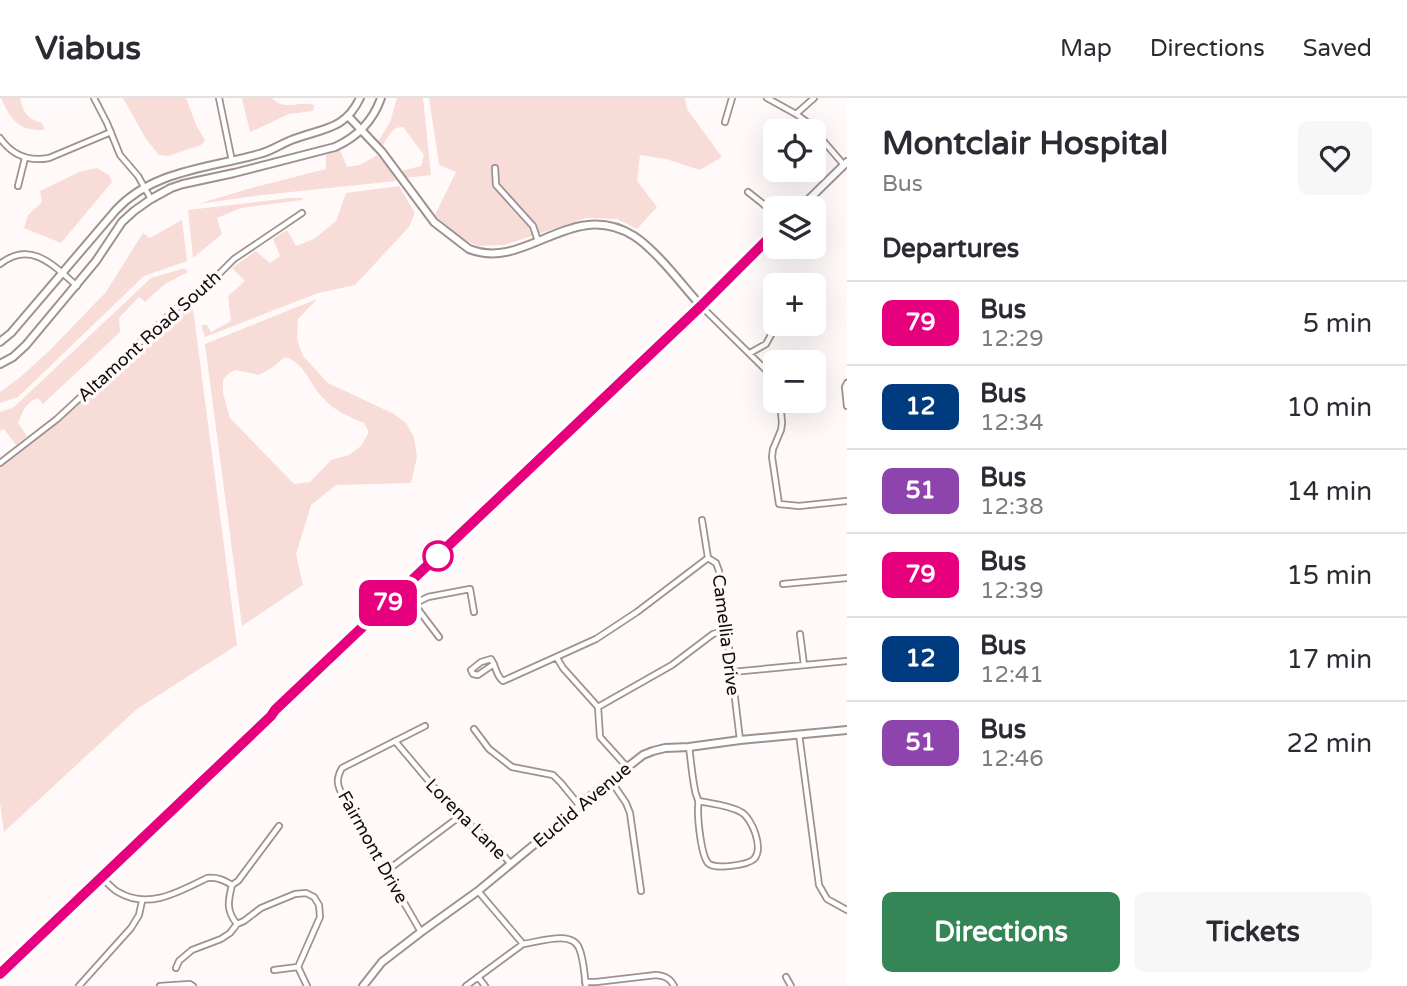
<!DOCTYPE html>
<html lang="en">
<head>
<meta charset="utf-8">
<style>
	:root { --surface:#fff; --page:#f7f7f7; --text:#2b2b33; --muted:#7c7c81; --line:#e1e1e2; --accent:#358657 }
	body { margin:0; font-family:"Varela Round",sans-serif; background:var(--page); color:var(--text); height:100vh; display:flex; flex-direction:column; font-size:26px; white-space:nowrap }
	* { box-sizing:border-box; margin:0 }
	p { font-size:23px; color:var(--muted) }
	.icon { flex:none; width:38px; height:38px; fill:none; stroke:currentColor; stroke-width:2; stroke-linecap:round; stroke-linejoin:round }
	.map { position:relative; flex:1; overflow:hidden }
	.drawer { display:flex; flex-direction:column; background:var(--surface); width:560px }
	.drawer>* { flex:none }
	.badge { padding:0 14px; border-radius:10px; font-size:24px; line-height:46px }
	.fabs { position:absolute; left:763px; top:21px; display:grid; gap:14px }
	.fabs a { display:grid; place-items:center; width:63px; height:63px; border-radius:10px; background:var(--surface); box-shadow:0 7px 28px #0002; font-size:35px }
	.map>.badge { position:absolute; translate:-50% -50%; box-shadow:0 0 0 4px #fff }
	h2 { padding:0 35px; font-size:26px; line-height:63px }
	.round { display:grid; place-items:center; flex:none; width:74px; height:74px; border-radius:10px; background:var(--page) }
	.overview { display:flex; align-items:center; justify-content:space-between; height:119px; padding:0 35px }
	h1 { font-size:33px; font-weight:800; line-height:52px }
	.action { display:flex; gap:14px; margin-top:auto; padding:14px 35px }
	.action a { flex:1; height:80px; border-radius:10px; background:var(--accent); color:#fff; font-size:28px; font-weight:800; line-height:80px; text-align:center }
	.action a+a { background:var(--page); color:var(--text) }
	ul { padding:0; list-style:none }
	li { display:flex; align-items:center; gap:21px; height:84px; padding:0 35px; border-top:2px solid var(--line) }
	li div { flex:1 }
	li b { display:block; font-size:26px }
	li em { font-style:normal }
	li .badge { min-width:77px; font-weight:700; text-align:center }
	header { display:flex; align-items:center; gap:42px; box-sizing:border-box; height:98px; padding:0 35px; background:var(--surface); border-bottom:2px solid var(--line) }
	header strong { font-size:33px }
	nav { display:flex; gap:38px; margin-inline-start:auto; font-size:24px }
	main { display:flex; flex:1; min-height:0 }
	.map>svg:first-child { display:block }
	.green { fill:#f8dcd7; fill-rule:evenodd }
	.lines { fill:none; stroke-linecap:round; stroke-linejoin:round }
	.street-casing { stroke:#9e9290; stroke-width:8 }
	.secondary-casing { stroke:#9e9290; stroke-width:10 }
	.street { stroke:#fff; stroke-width:4.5 }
	.secondary { stroke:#fff; stroke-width:6 }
	.line-casing { stroke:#fff; stroke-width:16 }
	.line { stroke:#e6007e; stroke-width:10 }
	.stop-dot { fill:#fff; stroke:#e6007e; stroke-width:3.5 }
	.labels { text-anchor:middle; stroke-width:7; stroke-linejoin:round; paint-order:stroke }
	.street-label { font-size:18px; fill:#110d0c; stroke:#fffaf9 }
</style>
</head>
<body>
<header>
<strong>Viabus</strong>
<nav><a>Map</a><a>Directions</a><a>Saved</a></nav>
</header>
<main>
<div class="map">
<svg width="847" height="888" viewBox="0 0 847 888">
	<rect width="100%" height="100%" fill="#fffaf9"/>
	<!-- green -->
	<path class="green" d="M1,0h19c4,16 7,20 22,25l3,7c-26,1 -34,-9 -44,-32z
		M123,0h63l10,27 9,15 -4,5 -33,11 -9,-1 -13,-16z
		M242,0h30c12,14 27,2 42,7l-1,6 -24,3 -39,18z
		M397,0h26l8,77 -26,3 -4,-7 20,-5 3,-11 -21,-28c-11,-1 -15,10 -20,18l-5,-3 12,-20z
		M429,0h256l2,11 35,48 -22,13 -34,-11 -26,-4 -3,26 20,26 -20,22 -20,-10 -31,-1 -82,27 -26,1 -19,-9 -24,-22 21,-43 -17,-7z
		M340,52l7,17 13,-2 17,-10 10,11 9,15 -134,14 -64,9 53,-16 75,-19v-14z
		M97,70l12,7 3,7 -51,61 -37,-15 4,-13 14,-13 -2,-11 39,-19z
		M399,88l16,27 -6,14 -54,58 -37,8 -113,44 -4,-12h6l4,7 20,-11 -3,-25 17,-15 -13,-13 24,-17 14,12 10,-7 -7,-17 14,-9 9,16 18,-7 22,-18 10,-28z
		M290,100h13l-1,2 -61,8 -24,10 5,16 -29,24 -5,-48z
		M182,122l5,41 -43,15 -126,121 -18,6v-11l19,-14 28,-25 59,-61 37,-59 7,5z
		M182,171h4l2,3 -23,12 -20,18 -6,-5 -20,21 1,14 -77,72 -5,-6c-13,5 -15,13 -20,25l9,13 -11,9 -12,-16 -4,2v-19l14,-5 137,-129z
		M317,201l-19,20 -1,20 6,17 25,27 66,31 12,9 8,14 3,20 -6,26 -75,2 -25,20 -15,49 7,31 -61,41 -37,-282zM285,259c19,5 25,27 37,40 11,13 27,20 42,26l5,9 -8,14 -12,9 -18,5 -21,22 -16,2 -64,-66 -7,-25v-13l6,-7 7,-3 23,5 14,-8z
		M192,203l45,344 -100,64 -133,123 -4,-29v-335z"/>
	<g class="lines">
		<defs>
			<path id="street" d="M94,0l13,25 13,32 18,21 13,23
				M219,0l13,63
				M767,0l29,16 11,8 37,43
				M796,16l18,-16
				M725,24l7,-24
				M0,40c12,17 28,24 49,20l62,-26
				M495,70l1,17 37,41 5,15
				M18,88l7,-28
				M748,94l14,11 13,12
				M0,166c31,-24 53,1 77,22
				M701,208l68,67 6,9
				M750,255l16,-9 11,-20
				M847,285l-2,4 2,19
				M780,303l2,22 -1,7 -8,19 -1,8 7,47 20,2 48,-5
				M0,365l57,-44 122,-113 32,-24 23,-23 68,-46
				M702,422l6,38 8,5 3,8 6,49 -2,11 5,9 12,100
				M783,486l64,-6
				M400,494l14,12 14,-7 42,-8 4,23
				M414,506l25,33
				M800,536l4,31
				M557,560l6,10 35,39 2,30 27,30
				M494,566l-16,11 -5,-1 -2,-4 10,-8 10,-3c5,7 5,17 12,22l93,-42 41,-27 71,-54
				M732,574l115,-11
				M598,609l74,-42 41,-31 10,-3
				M474,631l15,20 23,18 41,8 8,8 18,22
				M799,636l20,151 8,14 20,11
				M395,643l64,76 29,21 23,26
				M689,649c2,14 3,29 6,43 0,3 2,6 3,10 1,5 0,5 0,10 0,11 3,45 10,53 6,7 40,2 46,-4 10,-11 -2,-41 -13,-47 -12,-7 -29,-8 -42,-11
				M611,683l15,22 4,10 11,78
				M385,774l74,-55
				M101,779c6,5 11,12 17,15 30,18 61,0 89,-14 11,-1 16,2 25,7
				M478,793l45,53c16,-2 49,-14 56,4 5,11 5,26 7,38
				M237,826c-11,-13 -9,-23 -5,-39l6,-4 41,-55
				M421,834l-76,-131c-6,-13 -11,-19 -3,-33l83,-42
				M176,870l3,-7 13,-11 29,-11 9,-6 7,-9 7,-3 17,-13 34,-14 11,-1 8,4 5,8 1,12 -22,50 9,19
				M274,872l24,-3
				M478,879l7,9
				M786,879l5,9
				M585,884h11l60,-7c9,1 14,3 18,11
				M79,888l52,-58 8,-13 3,-14
				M160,888l30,-2 3,2
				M466,888l57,-42"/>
			<path id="secondary" d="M348,18l34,36 52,70 35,27c57,23 102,-52 165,-13 22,14 49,50 67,70
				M800,110l47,-46
				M0,244l11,-9 105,-123c37,-40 94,-42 143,-56 13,-3 23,-11 35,-15 29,-11 51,-9 66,-41
				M0,266l13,-7 13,-12 70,-84 26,-39 12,-11 17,-12 20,-11 12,-4 51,-11 101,-26c22,-10 38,-26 46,-49
				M0,876l271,-258 4,-6 420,-398 80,-80
				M363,888l19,-24 39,-30 57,-41 98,-81 3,-5 64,-50 10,-4 12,-3 24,-1 51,-7 107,-10"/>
		</defs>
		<!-- street casing -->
		<use href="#street" class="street-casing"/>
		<!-- secondary casing -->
		<use href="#secondary" class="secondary-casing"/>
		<!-- street -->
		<use href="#street" class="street"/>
		<!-- secondary -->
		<use href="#secondary" class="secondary"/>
	</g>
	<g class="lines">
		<defs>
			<path id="line" d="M0,876l271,-258 4,-6 426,-404 74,-74"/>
		</defs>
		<!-- line casing -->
		<use href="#line" class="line-casing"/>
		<!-- line -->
		<use href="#line" class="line"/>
	</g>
	<!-- markers -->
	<circle class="stop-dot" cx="438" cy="458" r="14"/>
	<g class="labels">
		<!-- street labels -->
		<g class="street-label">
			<text transform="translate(149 238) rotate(-42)" y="6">Altamont Road South</text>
			<text transform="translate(726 537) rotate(83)" y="6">Camellia Drive</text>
			<text transform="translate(582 707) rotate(-40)" y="6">Euclid Avenue</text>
			<text transform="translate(466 721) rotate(45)" y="6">Lorena Lane</text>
			<text transform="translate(373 749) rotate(61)" y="6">Fairmont Drive</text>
		</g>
	</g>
</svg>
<div class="fabs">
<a><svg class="icon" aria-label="locate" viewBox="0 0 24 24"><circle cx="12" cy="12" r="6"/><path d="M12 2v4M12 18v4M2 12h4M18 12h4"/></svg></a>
<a><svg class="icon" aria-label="layers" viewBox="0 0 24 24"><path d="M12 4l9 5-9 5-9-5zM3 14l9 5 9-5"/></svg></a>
<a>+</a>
<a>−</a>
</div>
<b class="badge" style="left:388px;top:505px;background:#e6007e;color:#fff">79</b>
</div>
<section class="drawer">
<div class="overview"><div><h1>Montclair Hospital</h1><p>Bus</p></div><a class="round"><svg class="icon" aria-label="heart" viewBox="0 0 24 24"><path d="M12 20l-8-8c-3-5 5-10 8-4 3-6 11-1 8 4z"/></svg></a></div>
<h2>Departures</h2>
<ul>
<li><span class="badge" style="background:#e6007e;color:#fff">79</span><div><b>Bus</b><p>12:29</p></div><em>5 min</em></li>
<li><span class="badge" style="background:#003b80;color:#fff">12</span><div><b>Bus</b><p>12:34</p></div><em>10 min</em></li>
<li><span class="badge" style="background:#8e44ad;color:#fff">51</span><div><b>Bus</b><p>12:38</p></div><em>14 min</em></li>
<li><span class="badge" style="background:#e6007e;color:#fff">79</span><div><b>Bus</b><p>12:39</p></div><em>15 min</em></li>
<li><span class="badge" style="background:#003b80;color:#fff">12</span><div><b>Bus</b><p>12:41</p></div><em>17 min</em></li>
<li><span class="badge" style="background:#8e44ad;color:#fff">51</span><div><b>Bus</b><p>12:46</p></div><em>22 min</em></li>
</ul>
<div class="action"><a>Directions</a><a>Tickets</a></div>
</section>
</main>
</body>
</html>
